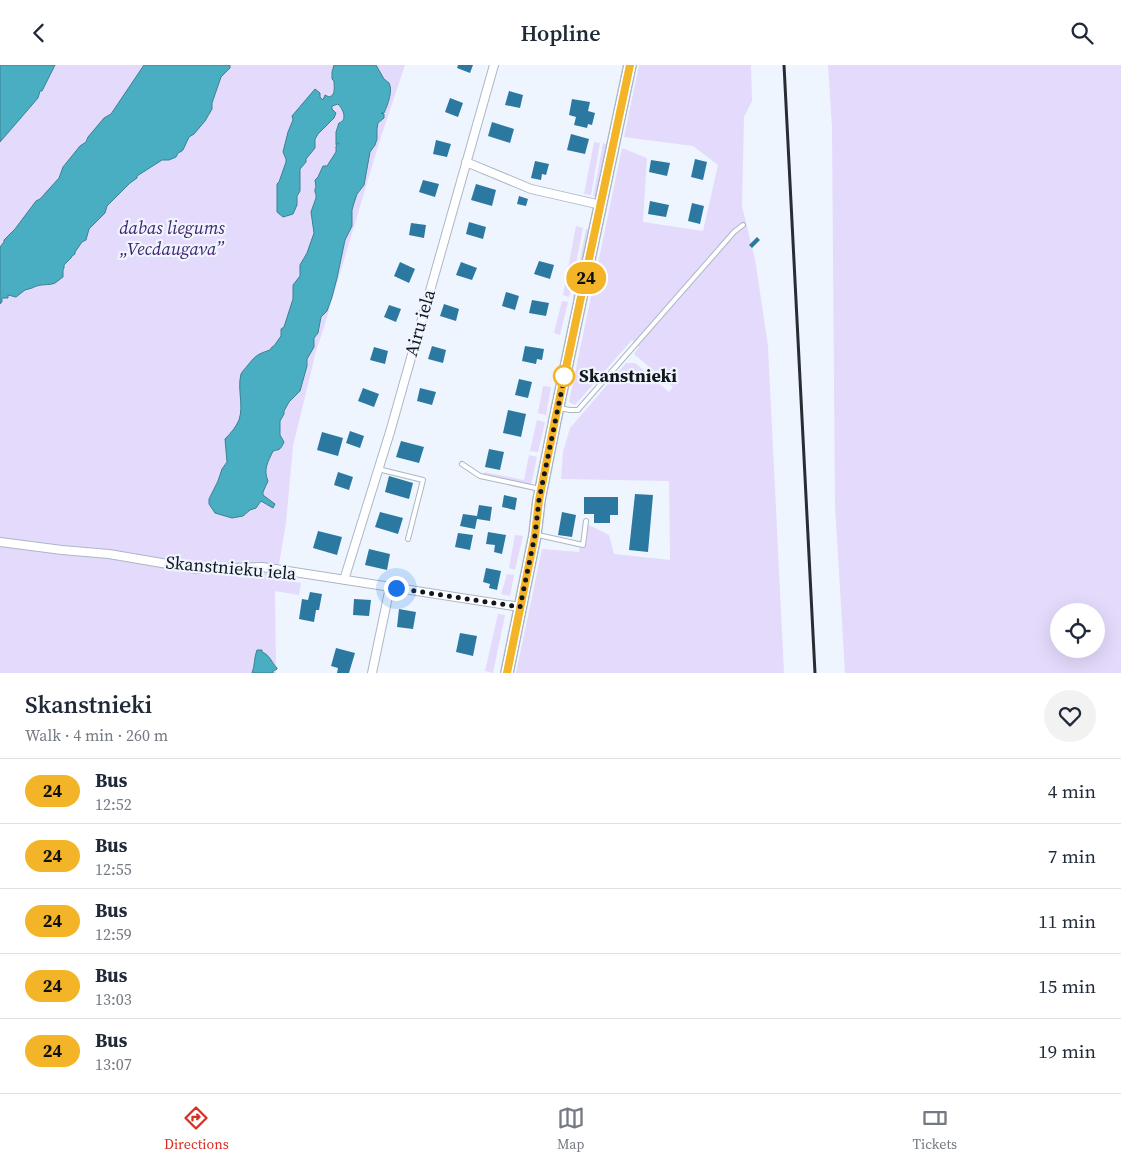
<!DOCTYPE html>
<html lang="en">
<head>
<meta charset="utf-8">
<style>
	:root { --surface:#fff; --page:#f2f2f3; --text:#1f2937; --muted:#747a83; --line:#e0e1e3; --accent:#d93025 }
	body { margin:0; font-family:"Source Serif 4",serif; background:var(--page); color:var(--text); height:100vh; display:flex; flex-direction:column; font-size:19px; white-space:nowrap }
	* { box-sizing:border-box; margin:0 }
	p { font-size:16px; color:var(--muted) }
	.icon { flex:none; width:28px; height:28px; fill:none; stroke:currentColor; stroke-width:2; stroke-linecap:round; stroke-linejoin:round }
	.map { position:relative; height:608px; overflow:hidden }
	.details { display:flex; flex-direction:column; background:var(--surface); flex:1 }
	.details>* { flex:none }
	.badge { padding:0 10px; border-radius:16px; font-size:18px; line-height:32px }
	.fabs { position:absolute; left:1050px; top:538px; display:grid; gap:10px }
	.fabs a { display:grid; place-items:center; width:55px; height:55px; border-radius:50%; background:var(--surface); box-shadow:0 5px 20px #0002; font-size:25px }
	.you { position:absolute; width:25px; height:25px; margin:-12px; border:4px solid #fff; border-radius:50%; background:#1a73e8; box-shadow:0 0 0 8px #1a73e833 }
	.map>.badge { position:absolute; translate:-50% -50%; box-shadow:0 0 0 2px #fff }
	.round { display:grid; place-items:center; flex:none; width:52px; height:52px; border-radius:26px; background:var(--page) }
	.headline { display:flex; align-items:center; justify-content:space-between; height:85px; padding:0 25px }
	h1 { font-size:24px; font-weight:600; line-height:38px }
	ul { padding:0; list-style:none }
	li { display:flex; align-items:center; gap:15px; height:65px; padding:0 25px; border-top:1px solid var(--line) }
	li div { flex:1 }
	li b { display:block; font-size:19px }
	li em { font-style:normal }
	li .badge { min-width:55px; font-weight:700; text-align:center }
	header { display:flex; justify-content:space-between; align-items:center; height:65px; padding:0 25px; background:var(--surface); font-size:22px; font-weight:600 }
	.dock { display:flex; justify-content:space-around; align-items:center; height:70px; border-top:1px solid var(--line); background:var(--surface); font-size:14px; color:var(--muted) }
	.dock a { display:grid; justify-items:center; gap:2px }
	.dock .selected { color:var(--accent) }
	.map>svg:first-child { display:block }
	.green { fill:#e4dafc; fill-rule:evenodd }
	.water { fill:#4aaec3; stroke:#3a8191 }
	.building { fill:#2b79a1 }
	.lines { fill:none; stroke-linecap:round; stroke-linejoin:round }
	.lane-casing { stroke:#acb7c6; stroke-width:6 }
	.street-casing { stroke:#acb7c6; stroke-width:10 }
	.secondary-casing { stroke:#acb7c6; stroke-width:14 }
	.lane { stroke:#fff; stroke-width:4 }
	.street { stroke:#fff; stroke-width:8 }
	.secondary { stroke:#fff; stroke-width:11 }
	.rail { stroke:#292d33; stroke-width:3 }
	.line-casing { stroke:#fff; stroke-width:11 }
	.line { stroke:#f4b427; stroke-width:8 }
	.walk { stroke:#13171c; stroke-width:5; stroke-dasharray:0 9 }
	.stop-dot { fill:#fff; stroke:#f4b427; stroke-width:2.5 }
	.labels { text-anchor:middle; stroke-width:4.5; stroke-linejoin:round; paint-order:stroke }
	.park-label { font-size:18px; font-style:italic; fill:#401f6c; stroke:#eef5ff }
	.street-label { font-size:18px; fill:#13171c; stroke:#eef5ff }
	.stop-label { font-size:18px; font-weight:bold; fill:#13171c; stroke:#eef5ff; text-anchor:start }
</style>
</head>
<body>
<header><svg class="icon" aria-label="back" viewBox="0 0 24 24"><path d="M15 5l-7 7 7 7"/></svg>Hopline<svg class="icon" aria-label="search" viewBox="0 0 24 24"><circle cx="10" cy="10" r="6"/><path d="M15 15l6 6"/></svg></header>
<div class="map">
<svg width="1121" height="608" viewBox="0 0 1121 608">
	<rect width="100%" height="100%" fill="#eef5ff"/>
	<!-- green -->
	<path class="green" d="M0,0h405l-26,78 -55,184 -9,27 -3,14 -19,78 -7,77 -11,65 2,-9 24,4 -2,12 -24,-4 1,82h-276z
		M639,0h112l1,36 -8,16 -2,89 13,53 13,87 16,327h-268l26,-124 37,3 4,-30 26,13 5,19 56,6 -1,-79 -108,-2 2,-27 7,-24 56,-65h9l34,29 4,-5 -39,-33 5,-7 -7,-7 -57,65 -6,-3 53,-254 25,10 -4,64 60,9 15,-66 -25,-19 -69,-9z
		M828,0h293v608h-276l-10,-168 -3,-378zM1096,546v38h-37v-38z
		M594,77l6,1 -9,52 -7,-1z
		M603,78l5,2 -10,50 -5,2z
		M576,161l7,2 -14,69 -6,-2z
		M586,164h3l-13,69 -3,-1z
		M562,236l6,1 -8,33 -6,-2z
		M543,321l8,1 -5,28 -8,-2z
		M537,355l8,2 -7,30 -8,-1z
		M529,390l8,2 -6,28 -47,-10v-3l40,8z
		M515,470l8,1 -8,34 -6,-2z
		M507,509l7,1 -4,21 -9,-2z
		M498,549l7,1 -12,58 -8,-2z"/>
	<!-- water -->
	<path class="water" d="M0,0h55l-13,26h-2l-2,7 -38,44z
		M144,0h86v3l-9,9 -9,26v6l-7,12 -11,13 -5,3 -6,13h-1v1l-4,2 -2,4 -7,3h-7l-25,16v2l-7,5 -23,23 -2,7 -16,16 -3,11 -4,2 -7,10v2l-3,2 -1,2 -7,7v3l-1,2v7c-3,2 -5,4 -8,6 -6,3 -14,0 -23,5l-7,2 -9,7 -8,-2v3h-6v4l-2,2v-57l4,-5v-2l11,-11 21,-28 4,-2 19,-21 4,-11 17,-21 6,-4 2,-5 16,-19 7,-4z
		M334,0h42l8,14 5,4c4,8 -1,21 -5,30h-3l3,1v4l-6,5 -1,6v10l-2,6 -5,7 -6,33 -7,9 -3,9 -2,7v16l-7,14 -8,38 -5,19 -5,14 -6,6 -3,16 -4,5v9l-7,12v7l-7,25 -11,11 -5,9v3l-4,7v14l4,7c-4,8 -3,7 -11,9 -5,11 -10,18 -5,30l-5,11v3l12,9 -2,4 -12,-7 -5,7 -6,2 -7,6 -11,2 -17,-5 -6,-9v-5l9,-18 4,-12 5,-7 -2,-23c6,-6 11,-12 14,-19 5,-15 -2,-31 2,-46 2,-4 5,-6 7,-9 8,-10 10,-11 22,-15l2,-3 2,-1 7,-10v-7l3,-2 9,-28v-14l7,-9v-11l7,-12 7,-20 -3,-21 5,-14v-4l-1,-2v-3l1,-2 -1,-7 3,-3 5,-11h4l9,-14v-6l3,-2v-1h-1l-2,2v-13l3,-9c9,-3 4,-14 -1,-19l-6,2v3l4,4 -2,5 -16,16 -3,5v9l-9,11v3l-6,7v22l-3,5v9l-4,9 -10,3 -6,-5v-28l2,-2 7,-20v-3l-3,-7 5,-20 5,-12 -1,-4 23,-27 5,4v4l3,3 2,-5 4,2c7,-2 5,-10 5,-16l-2,-2v-7z
		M257,585h5v2c8,3 9,10 15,16v1l-4,2v2h-21c3,-7 2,-16 5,-23z"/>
	<!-- building -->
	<path class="building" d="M458,0h15l-3,8 -13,-5z
		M509,26l14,4 -3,13 -15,-3z
		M450,33l13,5 -5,14 -13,-5z
		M572,34l18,3 -2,9 7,2 -3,12 -4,-1 -1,4 -13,-3 2,-8 -7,-2z
		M492,57l22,7 -4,14 -22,-7z
		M571,69l18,5 -4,15 -18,-4z
		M436,75l15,4 -4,13 -14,-3z
		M695,94l12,3 -4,18 -12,-3z
		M651,95l19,3 -3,13 -18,-4z
		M535,96l14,3 -3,11 -4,-1 -1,6 -10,-2z
		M423,115l16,4 -4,13 -16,-5z
		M476,119l20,6 -4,16 -21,-6z
		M519,131l9,3 -2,7 -9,-2z
		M650,136l19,4 -3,12 -18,-3z
		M692,138l12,3 -4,18 -12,-3z
		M469,157l17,5 -3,12 -17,-5z
		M411,158l15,2 -2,13 -15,-3z
		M757,172l3,3 -8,8 -3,-3z
		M539,196l15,4 -4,14 -16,-5z
		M400,197l15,7 -6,14 -15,-7z
		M461,197l16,6 -5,12 -16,-5z
		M506,227l13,4 -4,14 -13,-4z
		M532,235l17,3 -3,13 -17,-3z
		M444,239l15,5 -3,12 -16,-5z
		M389,240l12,4 -5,13 -12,-5z
		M432,281l14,4 -3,13 -15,-4z
		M525,281l19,3 -2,11 -5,-1 -1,5 -14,-3z
		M374,282l14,4 -3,13 -15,-4z
		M519,314l13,3 -4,16 -13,-3z
		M363,323l16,6 -5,13 -16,-6z
		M420,323l16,4 -4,13 -15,-4z
		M508,345l18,4 -5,23 -18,-4z
		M350,366l14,5 -4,12 -14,-5z
		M322,367l21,6 -5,18 -21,-6z
		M401,376l23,6 -5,16 -23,-6z
		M489,384l15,3 -4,18 -15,-3z
		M338,407l15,5 -4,13 -15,-5z
		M389,411l24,7 -4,16 -24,-7z
		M635,429l18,1 -5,57 -19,-2z
		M504,430l13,3 -2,12 -13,-3z
		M584,432h34v18h-8v8h-16v-9h-10z
		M479,440l13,2 -2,14 -13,-2 -2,10 -15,-3 3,-12 14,2z
		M380,447l23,6 -5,16 -23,-7z
		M562,447l14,3 -4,22 -14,-2z
		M318,466l24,6 -5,18 -24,-7z
		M488,467l18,3 -4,19 -8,-2 1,-7 -9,-1z
		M458,468l15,2 -3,15 -15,-3z
		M369,484l21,5 -3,16 -22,-5z
		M486,503l15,3 -4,19 -8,-2 1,-4 -7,-2z
		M310,527l12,2 -3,16h-3l-2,12 -15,-3 3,-20 6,1z
		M354,534l17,1 -2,16 -16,-1z
		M399,544l17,3 -3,17 -16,-2z
		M460,568l17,3 -4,20 -17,-4z
		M336,583l19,5 -6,20h-12l1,-5 -7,-2z"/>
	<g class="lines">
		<defs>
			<path id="lane" d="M559,343l11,2h8l156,-178 9,-7
				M462,399l18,12 60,13
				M378,404l45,11 -15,59
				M538,470l45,10 3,-24"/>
			<path id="street" d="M466,97l65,27 70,16
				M0,477l62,8 47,4 88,15 65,-2 258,40
				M344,515l46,-148 104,-367
				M372,608l18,-86"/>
			<path id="secondary" d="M507,608l28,-138 4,-35 16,-80 75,-355"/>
		</defs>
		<!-- lane casing -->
		<use href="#lane" class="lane-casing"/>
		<!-- street casing -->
		<use href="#street" class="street-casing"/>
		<!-- secondary casing -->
		<use href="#secondary" class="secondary-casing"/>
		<!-- lane -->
		<use href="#lane" class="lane"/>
		<!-- street -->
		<use href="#street" class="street"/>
		<!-- secondary -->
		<use href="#secondary" class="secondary"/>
		<!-- rail -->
		<path class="rail" d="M784,0l31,608"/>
	</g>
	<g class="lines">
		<defs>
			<path id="line" d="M507,608l28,-138 4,-35 16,-80 75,-355"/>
		</defs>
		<!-- line casing -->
		<use href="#line" class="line-casing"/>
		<!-- line -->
		<use href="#line" class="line"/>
		<!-- walk -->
		<path class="walk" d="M396,523l124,19 15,-72 4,-35 27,-131 -2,7"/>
	</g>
	<!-- markers -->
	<circle class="stop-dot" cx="564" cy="311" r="10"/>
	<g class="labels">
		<!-- park labels -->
		<g class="park-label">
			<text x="172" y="169">dabas liegums<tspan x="172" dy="21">„Vecdaugava”</tspan></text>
		</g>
		<!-- street labels -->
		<g class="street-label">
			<text transform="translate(420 258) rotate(-74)" y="6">Airu iela</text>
			<text transform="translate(231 503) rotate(5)" y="6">Skanstnieku iela</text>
		</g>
		<!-- stop labels -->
		<g class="stop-label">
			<text x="579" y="317">Skanstnieki</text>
		</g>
	</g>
</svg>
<div class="fabs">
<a><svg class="icon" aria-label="locate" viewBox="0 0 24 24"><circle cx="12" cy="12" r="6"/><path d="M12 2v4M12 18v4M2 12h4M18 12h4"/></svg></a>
</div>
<div class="you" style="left:396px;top:523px"></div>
<b class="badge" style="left:586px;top:213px;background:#f4b427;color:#111">24</b>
</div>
<section class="details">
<div class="headline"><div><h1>Skanstnieki</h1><p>Walk · 4 min · 260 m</p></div><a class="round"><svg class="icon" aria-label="heart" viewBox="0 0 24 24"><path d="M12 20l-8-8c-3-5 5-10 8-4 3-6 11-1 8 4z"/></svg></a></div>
<ul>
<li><span class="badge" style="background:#f4b427;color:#111">24</span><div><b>Bus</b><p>12:52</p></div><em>4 min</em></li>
<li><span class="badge" style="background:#f4b427;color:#111">24</span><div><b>Bus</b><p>12:55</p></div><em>7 min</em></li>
<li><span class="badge" style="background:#f4b427;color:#111">24</span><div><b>Bus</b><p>12:59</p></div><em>11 min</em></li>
<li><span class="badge" style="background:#f4b427;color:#111">24</span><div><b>Bus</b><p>13:03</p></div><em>15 min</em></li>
<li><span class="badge" style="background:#f4b427;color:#111">24</span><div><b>Bus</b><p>13:07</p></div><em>19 min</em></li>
</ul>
</section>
<nav class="dock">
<a class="selected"><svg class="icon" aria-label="directions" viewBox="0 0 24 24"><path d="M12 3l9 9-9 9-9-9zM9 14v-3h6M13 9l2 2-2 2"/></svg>Directions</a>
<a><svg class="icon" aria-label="map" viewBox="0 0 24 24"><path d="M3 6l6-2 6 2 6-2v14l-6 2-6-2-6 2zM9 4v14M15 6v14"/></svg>Map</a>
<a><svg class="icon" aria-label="tickets" viewBox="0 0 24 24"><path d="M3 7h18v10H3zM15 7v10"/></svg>Tickets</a>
</nav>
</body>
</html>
